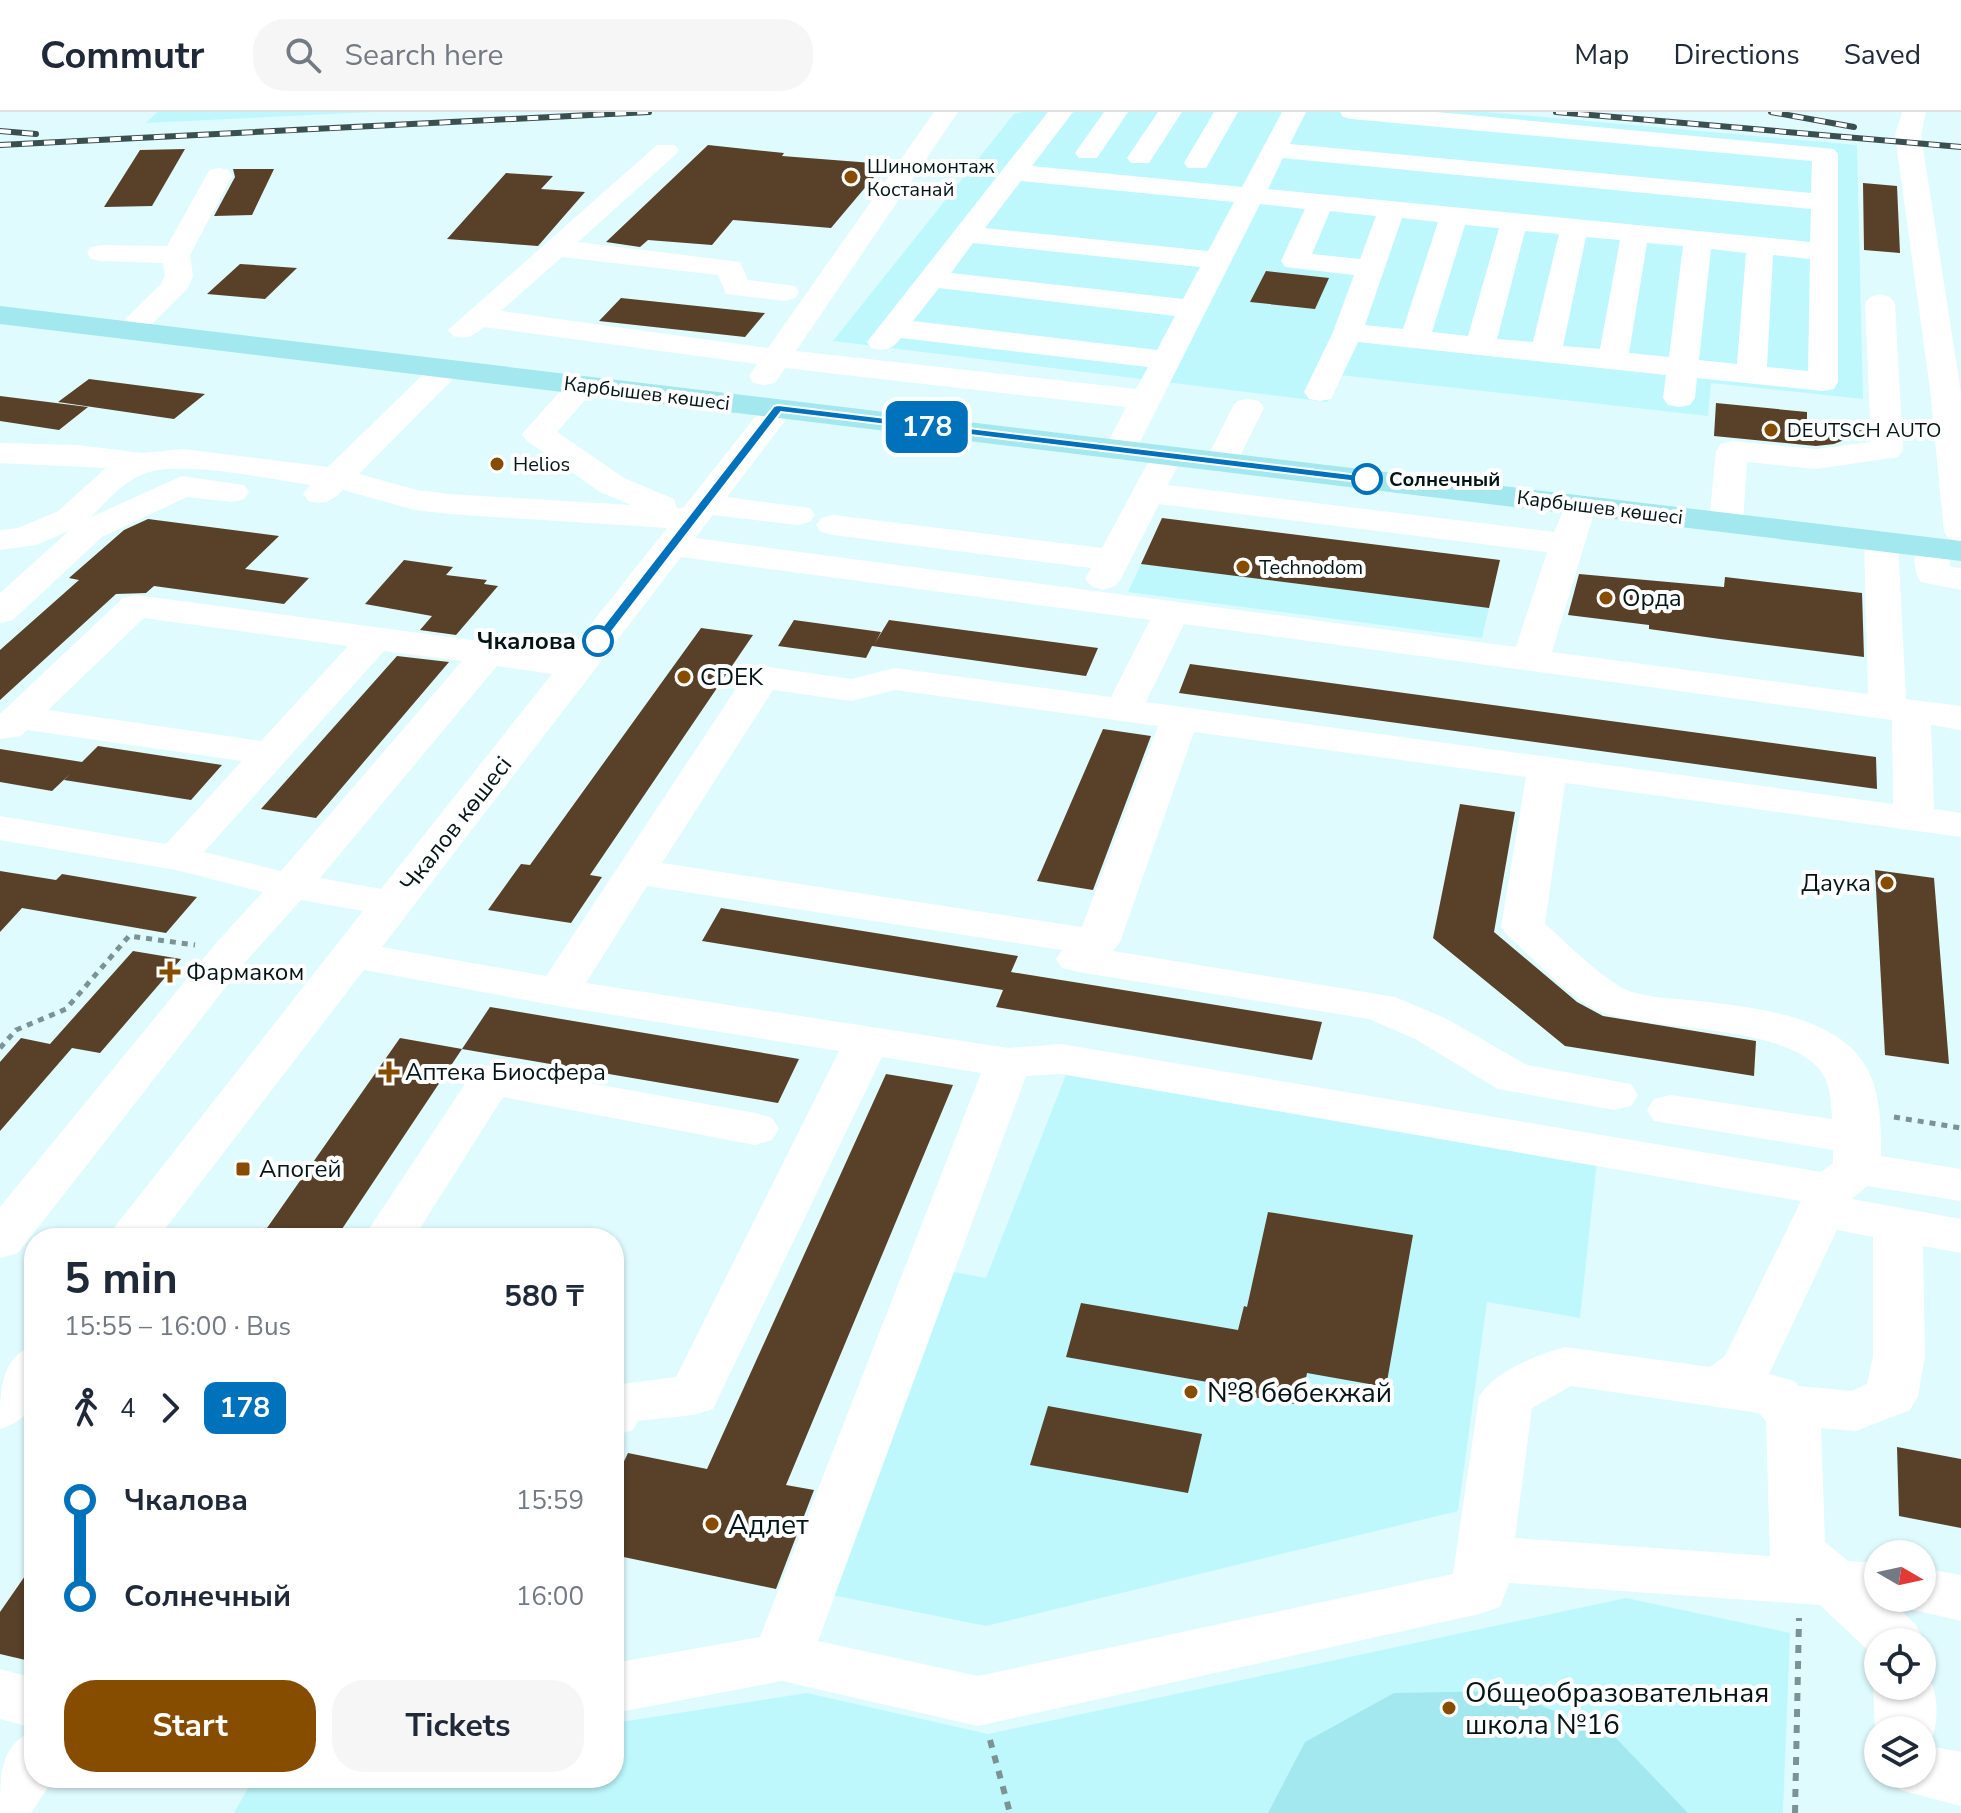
<!DOCTYPE html>
<html lang="en">
<head>
<meta charset="utf-8">
<style>
	:root { --surface:#fff; --page:#f6f6f7; --text:#1f2937; --muted:#747a83; --line:#e0e1e3; --accent:#864d00 }
	body { margin:0; font-family:"Nunito Sans",sans-serif; background:var(--page); color:var(--text); height:100vh; display:flex; flex-direction:column; font-size:30px; white-space:nowrap }
	* { box-sizing:border-box; margin:0 }
	p { font-size:26px; color:var(--muted) }
	.icon { flex:none; width:44px; height:44px; fill:none; stroke:currentColor; stroke-width:2; stroke-linecap:round; stroke-linejoin:round }
	.map { position:relative; flex:1; overflow:hidden }
	.sheet { position:absolute; left:24px; top:1116px; width:600px; height:560px; display:flex; flex-direction:column; background:var(--surface); border-radius:32px; box-shadow:0 2px 6px #0004 }
	.sheet>* { flex:none }
	.badge { padding:0 16px; border-radius:12px; font-size:28px; line-height:52px }
	.needle { width:52px; rotate:99deg }
	.tools { position:absolute; left:1864px; top:1428px; display:grid; gap:16px }
	.tools a { display:grid; place-items:center; width:72px; height:72px; border-radius:50%; background:var(--surface); box-shadow:0 2px 6px #0004; font-size:40px }
	.map>.badge { position:absolute; translate:-50% -50%; box-shadow:0 0 0 4px #fff }
	.legs { display:flex; align-items:center; gap:12px; height:88px; padding:0 40px; font-size:26px }
	.legs p { margin-inline-start:auto }
	.overview { display:flex; align-items:center; justify-content:space-between; height:136px; padding:0 40px }
	h1 { font-size:44px; font-weight:700; line-height:60px }
	.action { display:flex; gap:16px; margin-top:auto; padding:16px 40px }
	.action a { flex:1; height:92px; border-radius:32px; background:var(--accent); color:#fff; font-size:32px; font-weight:700; line-height:92px; text-align:center }
	.action a+a { background:var(--page); color:var(--text) }
	ul { padding:0 40px; list-style:none }
	li { display:flex; align-items:center; gap:28px; height:96px; font-size:30px }
	li i { display:grid; place-items:center; width:12px; height:100%; margin:0 10px; background:currentColor }
	li i::after { content:''; width:20px; height:20px; margin:-10px; border:6px solid; border-radius:50%; background:var(--surface) }
	li p { margin-inline-start:auto }
	li:first-child i { background:linear-gradient(#0000 50%,currentColor 0) }
	li:last-child i { background:linear-gradient(currentColor 50%,#0000 0) }
	header { display:flex; align-items:center; gap:48px; box-sizing:border-box; height:112px; padding:0 40px; background:var(--surface); border-bottom:2px solid var(--line) }
	header strong { font-size:38px }
	nav { display:flex; gap:44px; margin-inline-start:auto; font-size:28px }
	.search { width:560px; height:72px; background:var(--page); display:flex; align-items:center; gap:20px; box-sizing:border-box; padding:0 28px; border-radius:32px; color:var(--muted); font-size:30px }
	.map>svg:first-child { display:block }
	.built { fill:#bef8fd }
	.green { fill:#a3e8ee }
	.building { fill:#584029 }
	.lines { fill:none; stroke-linecap:round; stroke-linejoin:round }
	.path-far1 { stroke:#7c9395; stroke-width:5; stroke-dasharray:6 6; stroke-linecap:butt }
	.path { stroke:#7c9395; stroke-width:6; stroke-dasharray:8 8; stroke-linecap:butt }
	.minor { fill:#fff; fill-rule:evenodd }
	.major { fill:#a2e8ee; fill-rule:evenodd }
	.rail-casing { stroke:#3b4f51; stroke-width:6 }
	.rail { stroke:#fff; stroke-width:4; stroke-dasharray:11; stroke-linecap:butt }
	.line-1 { fill:#0072bc; stroke:#fff; stroke-width:2 }
	.poi-dot { fill:#864d00; stroke:#fff; stroke-width:3 }
	.stop-1-dot { fill:#fff; stroke:#0072bc; stroke-width:4 }
	.labels { text-anchor:middle; stroke-width:8; stroke-linejoin:round; paint-order:stroke }
	.far-poi-label { font-size:20px; fill:#041517; stroke:#fff; text-anchor:start }
	.far-street-label { font-size:20px; fill:#041517; stroke:#fff }
	.far-stop-label { font-size:20px; font-weight:bold; fill:#041517; stroke:#fff; text-anchor:start }
	.poi-label { font-size:24px; fill:#041517; stroke:#fff; text-anchor:start }
	.stop-label { font-size:24px; font-weight:bold; fill:#041517; stroke:#fff; text-anchor:end }
	.street-label { font-size:24px; fill:#041517; stroke:#fff }
	.near-poi-label { font-size:28px; fill:#041517; stroke:#fff; text-anchor:start }
</style>
</head>
<body>
<header>
<strong>Commutr</strong>
<div class="search"><svg class="icon" aria-label="search" viewBox="0 0 24 24"><circle cx="10" cy="10" r="6"/><path d="M15 15l6 6"/></svg>Search here</div>
<nav><a>Map</a><a>Directions</a><a>Saved</a></nav>
</header>
<div class="map">
<svg width="1961" height="1701" viewBox="0 0 1961 1701">
	<rect width="100%" height="100%" fill="#dffbfe"/>
	<!-- built -->
	<path class="built" d="M157,0h218l-229,11z
		M1022,0h465l370,33 6,254 -152,-16 -3,33 -369,-41 -12,27 -494,-61 181,-227z
		M1141,452l348,44 -7,30 -354,-46z
		M1067,960l530,89 -17,157 -93,-16 -29,209 -472,115 -159,-32 127,-322 32,6z
		M1626,1486l164,35 -7,180h-1549l19,-34 8,-1h353v-55l193,-30 181,41z"/>
	<!-- green -->
	<path class="green" d="M1506,1579l108,45 74,77h-420l37,-71 89,-49z"/>
	<!-- building -->
	<path class="building" d="M708,33l76,8 -2,3 103,8 -54,64 -98,-8 -21,25 -64,-5 -8,7 -34,-5z
		M185,37l-33,57 -48,1 36,-57z
		M233,57h41l-22,46 -38,1 21,-39z
		M506,61l47,3 -12,13 44,3 -47,54 -91,-7z
		M1863,71l34,3 3,67 -36,-3z
		M240,152l57,4 -32,31 -58,-5z
		M1266,159l63,7 -14,31 -65,-7z
		M621,186l144,15 -20,24 -146,-16z
		M89,267l116,15 -31,25 -116,-17z
		M0,284l88,11 -29,23 -59,-9z
		M1716,291l91,9v12l60,7 -33,13 -18,2 -102,-10z
		M1162,406l338,42 -11,48 -348,-44z
		M148,407l131,17 -34,33 64,9 -25,26 -130,-18 -8,7 -30,1 -116,106v-50l79,-70 -10,-2 55,-48z
		M404,448l49,7 -7,8 41,5 -3,4 14,2 -42,49 -36,-5 12,-14 -67,-12z
		M1579,462l145,13 1,-10 137,16 2,64 -144,-18 -71,-10v-4l-81,-10z
		M794,508l87,12 -6,11 14,-23 209,28 -12,28 -214,-30 -6,12 -88,-12z
		M701,516l52,7 -163,240 12,2 -31,46 -83,-13 33,-46 9,1z
		M397,544l52,6 -133,156 -55,-9z
		M1190,552l686,93 1,32 -698,-96z
		M1103,617l48,7 -58,154 -56,-9z
		M98,634l124,19 -31,35 -127,-20 6,-6 -18,17 -52,-9v-33l82,13z
		M1460,692l55,8 -21,120 83,70 26,14 153,25 -2,35 -189,-30 -132,-108z
		M1875,758l59,8 15,186 -64,-9z
		M0,759l56,9 6,-6 135,23 -31,36 -144,-25 -22,24z
		M721,796l297,48 -7,16 311,50 -10,38 -316,-53 12,-29 -5,12 -301,-49z
		M133,839l48,8 -81,94 -28,-5 -72,83v-69l21,-24 29,6z
		M490,895l309,52 -21,44 -316,-54z
		M400,926l62,11 -126,189h-76z
		M886,962l67,11 -167,400 28,5 -38,99 -162,-34v-73l14,-29 79,16z
		M1268,1100l145,23 -27,152 -79,-14 -6,32 -72,-12 1,-7 -164,-29 15,-54 157,27 6,-24 3,1z
		M1048,1294l154,28 -14,59 -158,-28z
		M1897,1335l64,12v69l-62,-12z
		M34,1451v99l-34,-8v-42z"/>
	<g class="lines">
		<!-- path-far1 -->
		<path class="path-far1" d="M0,936l16,-18 50,-21 63,-73 66,9
			M1894,1005l67,11"/>
		<!-- path -->
		<path class="path" d="M990,1628l20,73
			M1795,1701l4,-195"/>
		<!-- minor -->
		<path class="minor" d="M934,0h24l-162,239 340,38 12,-22 -247,-29c-9,11 -15,14 -30,10l-4,-6 181,-230h25l-41,54 210,21 40,-75h24l-16,32 521,49 1,-32 -460,-42 -9,-2 -3,-5h96l398,37 4,5v228l-4,7 -11,2 -126,-13 -2,20 -5,7 -11,2 -11,-2 -5,-7 3,-23 -308,-33 -27,57 -11,2 -11,-2 -5,-7 29,-60 21,-57 -69,-8 -4,-6 24,-52 -45,-5 -124,246 -5,7 -11,3 -11,-3 -5,-7 22,-43 -341,-39 -10,15 -11,2 -11,-2 -4,-7 8,-12 -273,-37c-11,9 -17,13 -31,9l-5,-6 209,-185h18l4,5 -4,5 -97,87 162,20 8,18 47,6 4,6 -4,6 -10,3 -59,-7 -8,-19 -156,-18 -61,54 267,37zM1283,46l528,51 -1,33 -542,-53zM1021,69l213,21 -26,49 -223,-23zM1330,99l46,5 -16,43 -48,-5zM1402,106l36,4 -35,107 -38,-4zM1465,113l34,3 -31,108 -36,-4zM1525,119l34,3 -26,108 -36,-3zM1586,125l34,3 -20,109 -37,-3zM973,131l227,24 -17,32 -232,-26zM1647,131l36,3 -14,111 -40,-4zM1711,137l35,4 -9,111 -38,-4zM1773,143l37,4 -2,112 -41,-4zM939,176l236,28 -18,34 -244,-29z
			M1104,0h24l-31,46h-18l-4,-5z
			M1158,0h24l-33,51h-18l-4,-5z
			M1214,0h24l-32,56h-18l-4,-5z
			M1902,0h24l-5,23 40,258v149l-12,-3 -5,-7 -14,-143 -35,-254z
			M219,56l9,2 4,6 -42,79 3,21 -5,12 -48,48 -10,3 -10,-3 -5,-6 5,-6 41,-40 4,-8 -2,-13 -62,-2 -10,-2 -4,-6 4,-6 10,-2 66,1 39,-70 4,-6z
			M1880,182l10,3 5,6 8,147 -5,7 -82,12 -69,-7 -4,60 -5,7 -12,3 -12,-3 -5,-7 7,-71 5,-7 11,-3 84,8 55,-7 -6,-139 5,-6z
			M446,248l11,3 4,6 -4,6 -98,99 58,16 32,4 182,11 -31,-13 -73,-51 -5,-7 50,-56 11,-2 11,2 4,7 -41,47 67,46 50,21 3,9h6l84,-106 11,-2 11,2 5,7 -67,88 83,11 5,7 -5,7 -12,3 -85,-10 -18,23 821,109 31,-95 -388,-48 -38,75 -6,7 -12,4 -12,-4 -6,-7 6,-11 -258,-33 -12,-3 -5,-7 5,-7 12,-3 269,33 43,-80 4,-7 12,-3 12,3 4,7 -9,17 386,47 10,-23 12,-3 12,3 5,7 -41,136 316,42 -4,-153 5,-7 12,-3 12,3 5,7 8,158 55,7v24l-30,-5 3,84 27,4v24l-396,-54 -20,141c20,17 63,61 87,68 21,6 45,7 67,9 59,7 152,15 174,81 8,24 8,49 8,74l80,13v32l-94,-15 -15,13 109,20v34l-38,-7 2,110 -7,40 -8,14 -54,21 -35,-3 4,114 23,19 30,2v35h44v-30l39,7v46l-60,-14 -2,-5 -5,2 22,21 9,17 -3,5v-5h-44v18l-58,-55 -311,-22 -9,24 -21,7 -501,112 -196,-45 -168,32v-50l146,-26 221,-564 -99,-16 -169,352 -19,6 -56,6 -5,9 -19,6v-51l62,-8 163,-326 -281,-45 -194,-36 -206,268h-52l257,-327 -62,-11 -54,60 -229,293 -18,5v-51l217,-265 46,-50 -87,-22 -176,-30v-24l166,28 76,-83 -215,-31 -6,6 -21,3v-25l123,-116 13,-3 432,58 99,-125 -218,-14 -34,-4 -72,-20c-12,12 -19,15 -35,11l-5,-7 7,-9c-42,-6 -122,-24 -161,-13 -24,7 -41,28 -58,45l91,-41 62,9 5,7 -5,7 -12,3 -45,-5 -85,40 -89,83 -13,3v-30l69,-62 -33,14 -36,5v-20l18,-2 40,-17 48,-43 -106,-5v-20l77,2 65,8 41,-4 145,18 107,-104zM681,445l469,63 -39,77 -216,-29 -44,11 -89,-13 -13,3 -203,307 -164,-29zM144,506l204,28 -87,95 -213,-31zM1184,512l708,96 1,84 -747,-102zM384,539l78,10 -181,210 -77,-19zM497,554l55,8 -171,215 -61,-11zM773,578l78,11 44,-11 263,36 -76,201 -420,-64zM1194,620l332,45 -25,150 7,9c26,22 64,66 96,77 54,19 191,11 220,63 7,12 7,29 8,43l-161,-24 -17,4 -7,11 7,11 179,29v13l-12,9 -760,-128 -53,4 -422,-65 61,-97 415,64 -6,9 6,9 16,4 291,47 46,20 83,50 116,21 17,-4 7,-11 -7,-11 -104,-19 -80,-46 -52,-22 -282,-46 7,-9zM1061,962l740,127 -76,155 -15,11 -145,-20c-28,8 -71,24 -86,50l-26,177 -475,102 -160,-35 208,-565zM1837,1118l36,7v119l-6,28 -15,7 -53,-5 -5,-5 -25,-7zM1571,1274l188,27 7,8 4,135 -255,-18 17,-130z
			M1248,287l11,2 5,7 -27,54 -4,7 -12,3 -12,-3 -4,-7 27,-54 5,-7z
			M1932,425l12,3 5,7 1,20 11,1v22l-40,-8c-8,-11 -9,-31 -1,-42z
			M491,953l264,48 17,5 7,11 -7,11 -17,5 -252,-48 -89,141h-51l112,-169z
			M34,1233c0,39 11,70 -34,84 0,-39 0,-71 34,-84z
			M1922,1556c18,18 18,56 7,78l32,6v54l-61,-16 -8,-16h30v-44h-44v5l-3,-5 -2,-44 5,-10v10h44z
			M0,1557l34,9v50l-34,-9z
			M34,1618v48h20l-23,35h-31c0,-41 0,-67 34,-83z"/>
		<!-- major -->
		<path class="major" d="M0,194l1961,235v20l-1961,-237z"/>
		<defs>
			<path id="rail" d="M1556,0l405,35
				M1771,0l83,15
				M0,19l36,3
				M0,33l649,-33"/>
		</defs>
		<!-- rail casing -->
		<use href="#rail" class="rail-casing"/>
		<!-- rail -->
		<use href="#rail" class="rail"/>
	</g>
	<!-- line-1 -->
	<path class="line-1" d="M778,293l589,71 6,3 -6,4 -586,-71 -178,231h-9v-5l180,-232z"/>
	<!-- markers -->
	<g class="poi-dot">
		<circle cx="851" cy="65" r="8"/>
		<circle cx="1771" cy="318" r="8"/>
		<circle cx="497" cy="352" r="8"/>
		<circle cx="1243" cy="455" r="8"/>
		<circle cx="1606" cy="486" r="8"/>
		<circle cx="684" cy="565" r="8"/>
		<circle cx="1887" cy="771" r="8"/>
		<path d="M166 848h8v8h8v8h-8v8h-8v-8h-8v-8h8z"/>
		<path d="M385 948h8v8h8v8h-8v8h-8v-8h-8v-8h8z"/>
		<rect x="235" y="1049" width="16" height="16" rx="4"/>
		<circle cx="1191" cy="1280" r="8"/>
		<circle cx="712" cy="1412" r="8"/>
		<circle cx="1449" cy="1596" r="8"/>
	</g>
	<g class="stop-1-dot">
		<circle cx="1367" cy="367" r="14"/>
		<circle cx="598" cy="529" r="14"/>
	</g>
	<g class="labels">
		<!-- far-poi labels -->
		<g class="far-poi-label">
			<text x="867" y="61">Шиномонтаж<tspan x="867" dy="23">Костанай</tspan></text>
			<text x="1787" y="325">DEUTSCH AUTO</text>
			<text x="513" y="359">Helios</text>
			<text x="1259" y="462">Technodom</text>
		</g>
		<!-- far-street labels -->
		<g class="far-street-label">
			<text transform="translate(647 281) rotate(7)" y="7">Карбышев көшесі</text>
			<text transform="translate(1600 395) rotate(7)" y="7">Карбышев көшесі</text>
		</g>
		<!-- far-stop labels -->
		<g class="far-stop-label">
			<text x="1389" y="374">Солнечный</text>
		</g>
		<!-- poi labels -->
		<g class="poi-label">
			<text x="1622" y="494">Орда</text>
			<text x="700" y="573">CDEK</text>
			<text x="1871" y="779" text-anchor="end">Даука</text>
			<text x="186" y="868">Фармаком</text>
			<text x="405" y="968">Аптека Биосфера</text>
			<text x="259" y="1065">Апогей</text>
		</g>
		<!-- stop labels -->
		<g class="stop-label">
			<text x="576" y="537">Чкалова</text>
		</g>
		<!-- street labels -->
		<g class="street-label">
			<text transform="translate(456 712) rotate(-52)" y="8">Чкалов көшесі</text>
		</g>
		<!-- near-poi labels -->
		<g class="near-poi-label">
			<text x="1207" y="1290">№8 бөбекжай</text>
			<text x="728" y="1422">Адлет</text>
			<text x="1465" y="1590">Общеобразовательная<tspan x="1465" dy="32">школа №16</tspan></text>
		</g>
	</g>
</svg>
<div class="tools">
<a><svg class="needle" viewBox="-14 -14 28 28"><path d="M0-13l5 13h-10z" fill="#e53935"/><path d="M0 13l5-13h-10z" fill="#747a83"/></svg></a>
<a><svg class="icon" aria-label="locate" viewBox="0 0 24 24"><circle cx="12" cy="12" r="6"/><path d="M12 2v4M12 18v4M2 12h4M18 12h4"/></svg></a>
<a><svg class="icon" aria-label="layers" viewBox="0 0 24 24"><path d="M12 4l9 5-9 5-9-5zM3 14l9 5 9-5"/></svg></a>
</div>
<b class="badge" style="left:927px;top:315px;background:#0072bc;color:#fff">178</b>
<section class="sheet">
<div class="overview"><div><h1>5 min</h1><p>15:55 – 16:00 · Bus</p></div><b>580 ₸</b></div>
<div class="legs"><svg class="icon" aria-label="walk" viewBox="0 0 24 24"><circle cx="13" cy="4" r="2"/><path d="M13 8l-2 6 4 7M11 14l-3 7M7 12l3-4h3l4 4"/></svg>4<svg class="icon" aria-label="forward" viewBox="0 0 24 24"><path d="M9 5l7 7-7 7"/></svg><b class="badge" style="background:#0072bc;color:#fff">178</b></div>
<ul>
<li><i style="color:#0072bc"></i><b>Чкалова</b><p>15:59</p></li>
<li><i style="color:#0072bc"></i><b>Солнечный</b><p>16:00</p></li>
</ul>
<div class="action"><a>Start</a><a>Tickets</a></div>
</section>
</div>
</body>
</html>
